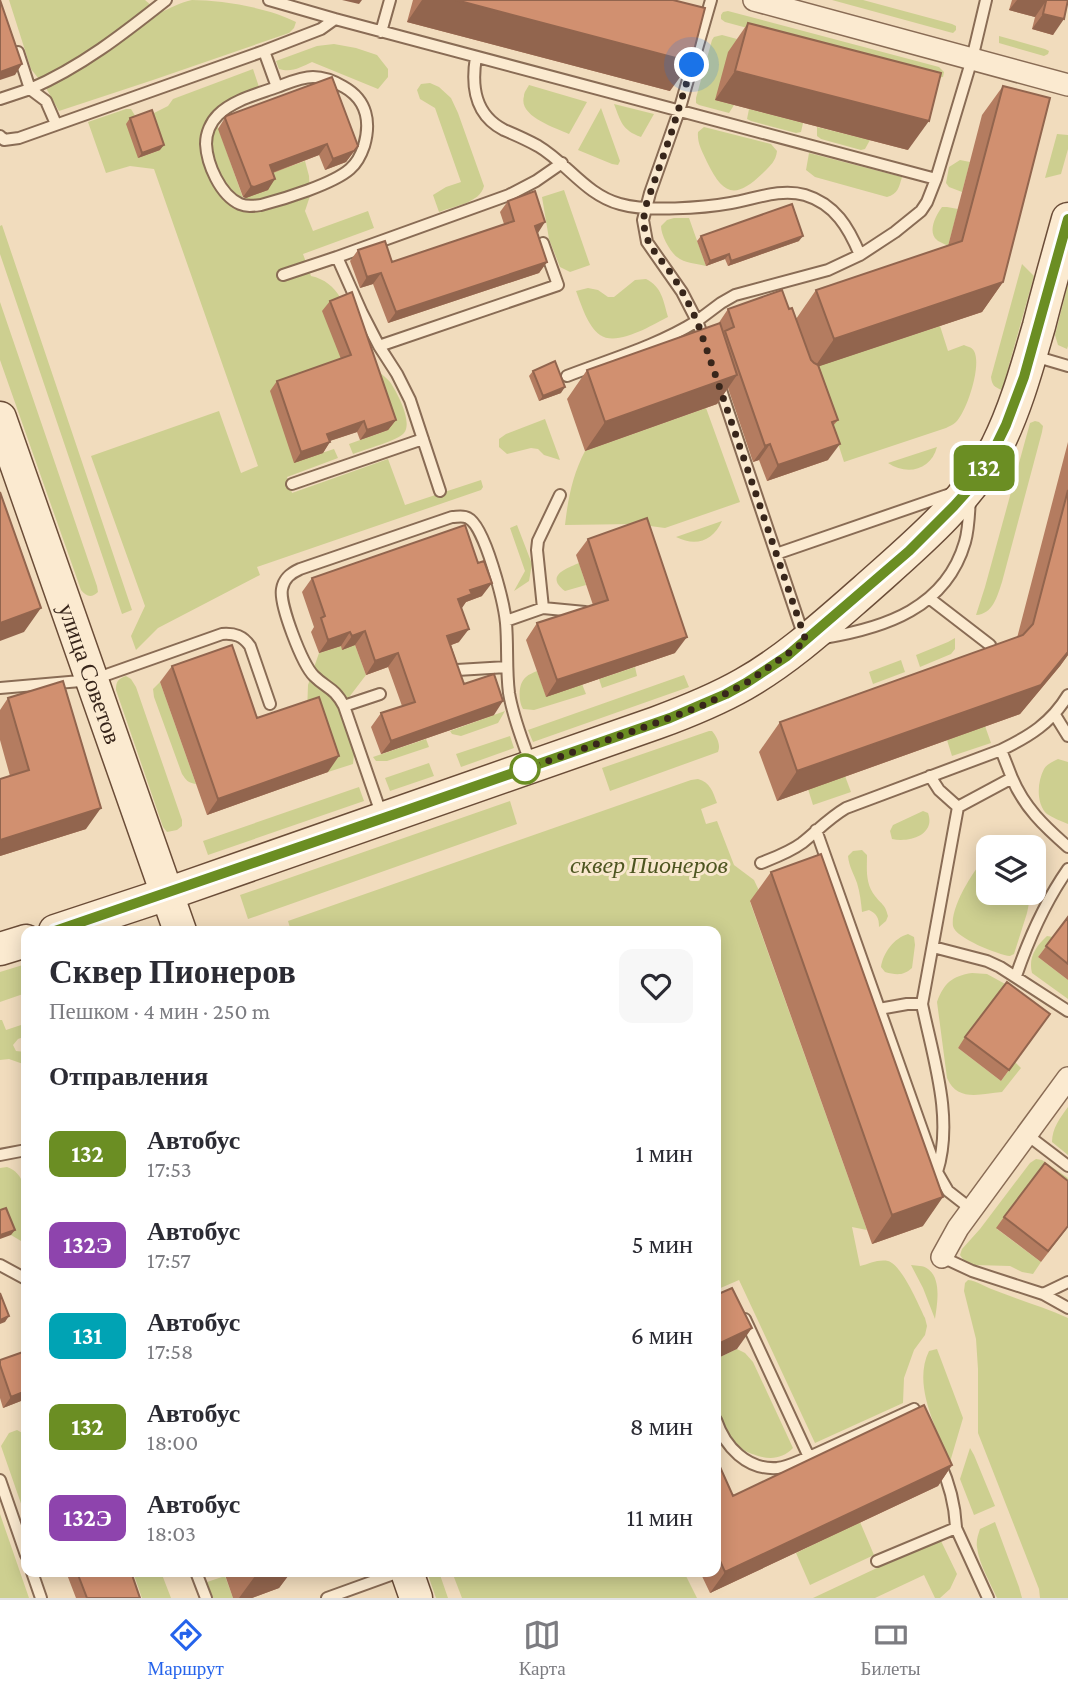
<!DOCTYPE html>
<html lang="ru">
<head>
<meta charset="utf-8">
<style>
	:root { --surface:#fff; --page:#f7f7f7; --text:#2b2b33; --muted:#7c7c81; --line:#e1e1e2; --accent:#2563eb }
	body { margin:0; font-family:"Crimson Pro",serif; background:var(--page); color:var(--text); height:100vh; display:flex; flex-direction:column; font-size:26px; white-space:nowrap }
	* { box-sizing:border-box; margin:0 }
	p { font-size:23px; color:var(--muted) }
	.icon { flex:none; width:38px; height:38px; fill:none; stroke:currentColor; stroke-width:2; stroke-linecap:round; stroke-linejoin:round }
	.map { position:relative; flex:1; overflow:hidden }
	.panel { position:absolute; left:21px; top:926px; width:700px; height:651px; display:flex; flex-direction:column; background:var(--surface); border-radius:14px; box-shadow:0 4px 18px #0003 }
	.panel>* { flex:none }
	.badge { padding:0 14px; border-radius:10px; font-size:24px; line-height:46px }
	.controls { position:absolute; left:976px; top:835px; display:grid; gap:14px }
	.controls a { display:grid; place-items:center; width:70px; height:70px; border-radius:14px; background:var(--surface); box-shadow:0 4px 18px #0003; font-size:35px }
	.you { position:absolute; width:35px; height:35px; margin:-18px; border:5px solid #fff; border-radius:50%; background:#1a73e8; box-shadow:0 0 0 10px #1a73e833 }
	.map>.badge { position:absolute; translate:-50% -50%; box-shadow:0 0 0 4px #fff }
	h2 { padding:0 28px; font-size:26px; line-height:63px }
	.round { display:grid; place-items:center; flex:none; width:74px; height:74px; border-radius:14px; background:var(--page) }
	.overview { display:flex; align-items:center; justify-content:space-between; height:119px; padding:0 28px }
	h1 { font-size:33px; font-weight:800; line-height:52px }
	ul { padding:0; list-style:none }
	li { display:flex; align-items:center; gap:21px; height:91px; padding:0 28px }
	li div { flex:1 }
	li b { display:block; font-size:26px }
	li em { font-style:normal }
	li .badge { min-width:77px; font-weight:700; text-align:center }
	.tab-bar { display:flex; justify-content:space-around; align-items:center; height:98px; border-top:2px solid var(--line); background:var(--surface); font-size:19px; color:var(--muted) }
	.tab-bar a { display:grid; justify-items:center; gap:4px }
	.tab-bar .current { color:var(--accent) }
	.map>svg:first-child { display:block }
	.green { fill:#cdcf90 }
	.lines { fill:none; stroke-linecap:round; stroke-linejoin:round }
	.lane-casing { stroke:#896c55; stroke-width:14 }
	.street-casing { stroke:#896c55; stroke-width:24 }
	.secondary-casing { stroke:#6b4d38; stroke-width:35 }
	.lane { stroke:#fbead0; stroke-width:10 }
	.street { stroke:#fbead0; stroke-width:21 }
	.secondary { stroke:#fbead0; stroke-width:32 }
	.wall { fill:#b47c60 }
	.shaded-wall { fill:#92654e }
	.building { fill:#d19070; stroke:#92654e; stroke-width:2 }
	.line-casing { stroke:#fff; stroke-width:16 }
	.line { stroke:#6b8e23; stroke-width:10 }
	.walk { stroke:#38261b; stroke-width:7; stroke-dasharray:0 12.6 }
	.stop-dot { fill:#fff; stroke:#6b8e23; stroke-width:3.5 }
	.labels { text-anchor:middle; stroke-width:6; stroke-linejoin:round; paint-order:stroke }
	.street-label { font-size:24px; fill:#38261b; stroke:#f8e7cd }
	.park-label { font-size:24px; font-style:italic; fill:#4d5520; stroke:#f8e7cd }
</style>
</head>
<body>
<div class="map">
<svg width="1068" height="1598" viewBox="0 0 1068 1598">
	<rect width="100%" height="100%" fill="#f1dcbd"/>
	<!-- green -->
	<path class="green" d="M9,0h136l15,13c10,-5 21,-11 32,-13 29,0 78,8 104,22l-2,6 -5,5 -136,47 -94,31 -13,-23 -15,-19z
		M832,0h31l89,24 4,2v4l-3,3 -4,-1z
		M728,11l211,56 5,5 -1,5 -9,1 -209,-56 -4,-3v-4l2,-3z
		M722,35l198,53 -205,12 19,5 -5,8 -30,-8 -3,-2v-5l16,-58 2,-3z
		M999,36l46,13 4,2 -1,3 -4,2 -45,-13z
		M334,44l22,4 21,7 11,14v8l-10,12 -66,-27c-11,5 -20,11 -33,7l-3,-8 41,-15z
		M253,69l6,18 -29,13 -17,13 30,85 24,-8 -4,-14 42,-15 4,15 1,20 -5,15 8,20 55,-20 6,17 -71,26 8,22c28,6 35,32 44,56l-61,130 40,-13 4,9 -51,19 5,16 96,-34 17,46 76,-25 2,7 -2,3 -224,77 3,8 -102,53 -22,22 -5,-14 14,-30 -54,-150 128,-45 22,62 17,-7 -104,-297 -24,-3 -24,7 -18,-51 38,-13h5l6,10 1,39 22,-8 -12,-34 20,-10 5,-7z
		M430,83l9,4 12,11 7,15 26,73c-4,17 -30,20 -45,26l-6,-17 13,-8 15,-5 -26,-74 -15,-9 -3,-9 4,-6z
		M529,85l58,17 -18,32c-15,-7 -51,-18 -45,-38 0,-4 3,-7 5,-11z
		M614,104l40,10 -13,23c-19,-7 -20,-15 -27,-33z
		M601,108l19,53 -2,4 -6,-1 -34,-14z
		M749,109l54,14 -2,9 -5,1 -45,-12 -4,-2z
		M704,127l67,17 6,7c-1,10 -7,15 -14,22 -28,27 -40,22 -56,-11 -5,-11 -10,-19 -9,-30z
		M817,127l53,13 -5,9 -4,1 -40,-11 -4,-3z
		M1057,134l11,1v14l-7,25 -16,4z
		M809,153l93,24c-3,10 -4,17 -15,20l-72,-20 -9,-7z
		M960,160l10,2 -8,30 -13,-5 -3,-4 3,-16z
		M564,190l26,75 -20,7 -10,-5 -11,-28 -7,-42z
		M942,207h5l11,2 -10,37c-1,-1 -11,-5 -11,-6 -10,-8 -1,-25 5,-33z
		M674,218h15l17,48c-8,-2 -22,-3 -29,-9 -7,-5 -16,-22 -16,-31l6,-6z
		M2,225l130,385 -10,4 -122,-360v-28z
		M1022,264l12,12 -32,114c-8,-3 -10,-5 -11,-13z
		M646,279c16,8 17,21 22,38 -16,8 -51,30 -68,18 -12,-8 -19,-31 -24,-44l12,-3 10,2 10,7h6l21,-17z
		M1068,284v62l-1,3 -9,-4 -3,-10z
		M0,302l97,284 1,6c-7,7 -12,4 -17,-2l-81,-230z
		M808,315l16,49 116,-38 8,25 16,-6c4,2 8,2 10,6 8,14 -7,60 -18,71 -3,3 -7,4 -10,6l-102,34 -30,-93z
		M378,371c4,4 9,7 12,11 7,10 23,40 14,51 -5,7 -41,17 -51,21l-4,-10 39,-14z
		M706,408l34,94 -75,26 -30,-4 -70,1c3,-27 8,-51 20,-74z
		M545,419l15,41 -16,-5 -6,-6 -7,-1 -24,6 -8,-7v-8l7,-5z
		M1035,421l4,1 4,4 -1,6 -40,150c-5,15 -9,32 -26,33l9,-28 45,-164z
		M937,447c-6,23 -30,29 -49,16z
		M722,521c-9,20 -26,26 -46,16z
		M517,525l15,39 -3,17 -15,10 11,-20 -15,-43z
		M579,563l7,22 -21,6c-20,-15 0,-22 14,-28z
		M955,638v11l-4,5 -31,13 -4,-12 32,-13z
		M355,645l11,30 -26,34 14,45 -1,10 -25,8 -21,-59 1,-28 11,-32 22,-7z
		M901,660l4,12 -32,12 -4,-12z
		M635,667l2,9 -35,12 -3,-9z
		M537,671l9,25 36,-12 4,10 -52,16 -11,-1c-5,-8 -5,-26 3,-32 3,-3 7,-4 11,-6z
		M684,675l5,12 -156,55 -5,-12z
		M126,676l5,3 5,8 46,133v6l-5,4 -10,2 -4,-5 -47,-137c0,-9 2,-11 10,-14z
		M160,682l36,102c-8,-1 -10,-4 -14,-10l-28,-77 -1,-8z
		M505,711l-7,12 -37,13 -9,-2 -2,-3z
		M985,726l6,17 -39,13 -5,-16z
		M709,731h3c5,6 9,14 6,21l-108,39 -8,-23z
		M510,736l4,12 -53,19 -5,-13z
		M426,739l3,8 -42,14h-11l-3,-4z
		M1058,759l10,3v62c-7,-3 -15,-6 -21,-10 -11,-10 -10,-32 -3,-45 3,-5 8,-7 14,-10z
		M429,763l5,13 -44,15 -5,-13z
		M845,776l6,16 -38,13 -5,-16z
		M698,779c12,3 15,13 19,24l-16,6 5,15 11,-3 17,44 20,15 8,17 -12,5 117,328 -15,-3 8,39c9,-2 18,-7 28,-5 14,4 30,43 37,57l2,8 -2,9 -11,15 -10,28 -1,25 -88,40 -76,-163 -23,10v-359h-425l-3,-10 403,-141z
		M359,787l5,14 -156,54 -5,-14z
		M510,801l7,23 -269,95 -8,-24z
		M923,811l5,2c8,22 -19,30 -36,26l-2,-8 3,-6z
		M862,850l5,5c0,14 -2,28 8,41 7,9 10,8 13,20l-2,5 -7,6c0,-9 -2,-13 -10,-17l-7,2c-1,-10 -2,-19 -5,-29 -3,-9 -8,-16 -9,-27l5,-5z
		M989,854v38l42,1 -4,20 -13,41 -4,2c-11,-1 -55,-18 -57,-30 -3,-19 22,-59 36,-72z
		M908,934l6,3 1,8 -3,23c-9,8 -16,7 -27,4l-4,-5c2,-14 13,-29 27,-33z
		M1047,936l6,1 -15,20 30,23v19l-36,-26c-4,-15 4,-27 15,-37z
		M26,964v29l-26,9v-30z
		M972,973l15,1 20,11 -49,63 43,33 14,-19 6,6 -19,24c-22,2 -45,10 -55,-14l-10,-76c7,-19 15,-26 35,-29z
		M0,1020h2l4,10 15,-5 5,11 -8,3 -5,6 3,6 10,1v13l-17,-6 -9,1z
		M1068,1107v48l-16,-13c0,-14 8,-24 16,-35z
		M1036,1159l6,1 26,18v20l-71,31 44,33 -8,12 -11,-2 -12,-6 -35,-1 -10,-3 -5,-7 2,-6 18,-20 50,-66z
		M7,1167c28,9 19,58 19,82l-5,-8 -10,-6 -8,-21h-3v-46z
		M911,1265c6,1 12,0 17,4 14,10 9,36 7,50l-12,-31z
		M968,1280c9,1 17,7 26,10 25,10 50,17 74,28v280h-28l-1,-9 -61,-156v-64l-2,-30 -12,-48 1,-8z
		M737,1349l8,4 8,9 40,86c-10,10 -21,12 -35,8 -9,-3 -17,-6 -24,-13 -19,-22 -18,-56 -18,-84z
		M937,1349l26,69 -13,44c-13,-33 -38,-76 -21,-111z
		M17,1430l9,5v83l-25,-72 8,-13z
		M970,1448l4,7 21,51 -21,9 -14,-36z
		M0,1514l29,84h-29z
		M860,1522l14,33 -64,30 -14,-32z
		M995,1522l24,65 3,11h-25c-7,-16 -18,-34 -20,-51 -1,-6 1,-12 3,-18z
		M941,1541l16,33 -7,15 -10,9h-5l-11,-23 -49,23h-62l66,-31z
		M133,1572h28l10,26h-29z
		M427,1572h12l9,26h-12z
		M452,1572h232l13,26h-235z
		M225,1576l8,22h-20l-6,-16z"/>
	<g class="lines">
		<defs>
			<path id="lane" d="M269,0l66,19
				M381,32l9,-32
				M264,51l13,36c11,-4 24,-10 36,-10 11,0 21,4 31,10 23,13 27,35 20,59 -3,9 -7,17 -14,23 -17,15 -66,30 -89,36 -8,1 -14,2 -21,-1 -20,-9 -33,-40 -34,-60 0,-11 5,-22 12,-29 15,-15 40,-21 59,-28
				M476,57c-5,30 -1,58 28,73 12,5 23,10 34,16 29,17 48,49 82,58 27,8 83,4 111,-1 24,-4 49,-15 74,-8 30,9 44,33 55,60
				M0,99l30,-10 -12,-37
				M56,124l-10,-23 -16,-12c51,-22 93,-55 136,-89
				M0,136l4,4 15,-2 245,-87 57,-22 14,-10 601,160 36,-120 14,-59
				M283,275l54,-18
				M705,342l-8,-21 24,-18 14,-8 93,-25 32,-15 35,-23 26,-21 6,-9 9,-23
				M379,346l-17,-33 -25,-56 172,-62 27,-14 26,-18
				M1034,356l34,10
				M567,376c44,-17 90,-30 130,-55l-15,-29 -35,-50 -4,-22 7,-27 29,-82 32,-111
				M719,384l85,253
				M292,484l131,-45
				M440,491l-30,-91 -13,-26 -18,-28 179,-61 -15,-42
				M776,554l177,-61
				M929,598l61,47
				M543,608l42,4
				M506,621l37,-13 -6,-58 1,-9 22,-46
				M824,638c61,-10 122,-30 141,-96 4,-14 4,-29 5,-44
				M457,670l50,-3
				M0,688l92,-8 130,-46c13,-1 21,2 28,12l20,58
				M344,706l36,-12
				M1055,715l13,21
				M930,776l9,14 19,17
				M1012,778c12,29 32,48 56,69
				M382,816l-38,-110c-10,-19 -17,-17 -30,-30 -12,-12 -35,-72 -32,-87 2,-11 9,-16 18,-20l152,-52c5,0 11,-2 16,1 17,8 36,85 38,105 2,23 0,47 3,70 4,25 14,48 22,72
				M816,830l121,342 11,19 23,18
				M761,863c15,-6 29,-11 41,-20 15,-12 27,-25 44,-35l155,-58c29,-14 50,-27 67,-55
				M933,947l54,14 13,6 68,44
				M1016,976c13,-38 29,-74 52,-107
				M922,1004c11,54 32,114 15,168
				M879,1009l28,-5h15l36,-197 54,-29 -11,-28
				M1026,1134l42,32
				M0,1155l26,-5
				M942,1257l30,14 71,23 25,-12
				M0,1265l26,14
				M1043,1294l25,14
				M716,1420c9,27 31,50 61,48 11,-1 22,-7 32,-11l-64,-138
				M809,1457l105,-48 6,11
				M940,1463c10,22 15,41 16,65
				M0,1480l26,75
				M877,1561l79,-33 32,70
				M32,1572l9,26
				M196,1572l10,26
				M327,1598l72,-26"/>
			<path id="street" d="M754,0l314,85
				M942,1257l16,-29 110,-150"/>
			<g id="secondary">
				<path id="s1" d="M0,418l180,513"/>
				<path d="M55,931l112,-37 489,-171c30,-11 60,-23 88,-39 44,-25 82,-60 121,-94 48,-43 101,-86 132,-144 19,-38 30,-79 42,-120 9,-36 19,-71 29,-107"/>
				<path d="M0,949l26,-8"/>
				<path d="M407,1572l9,26"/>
			</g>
		</defs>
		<!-- lane casing -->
		<use href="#lane" class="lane-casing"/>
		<!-- street casing -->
		<use href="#street" class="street-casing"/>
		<!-- secondary casing -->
		<use href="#secondary" class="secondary-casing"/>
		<!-- lane -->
		<use href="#lane" class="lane"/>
		<!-- street -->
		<use href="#street" class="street"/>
		<!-- secondary -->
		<use href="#secondary" class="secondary"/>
	</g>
	<!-- wall -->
	<path class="wall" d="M413,0h260l-3,91 -263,-69z
		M1012,0h56l-15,35 -21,-6 3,-12 -26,-7z
		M748,23l160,127 -193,-50 13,-48z
		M1003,86v196l-21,30 -163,54 19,54 -5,6 -5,34 -61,21 -8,-21 -6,2 -25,-74 -11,16 -132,47 -18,-52 20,-29 131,-46 10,-15h61l7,10 20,-29 132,-44 34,-131z
		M226,116l132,30 -12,16 -21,8 -6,-15 -46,18 -5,17 -22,8 -3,-1 -25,-68z
		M130,118l30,32 -22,8 -12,-34z
		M508,201l29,33 10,28 -8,11 -151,50 -15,-39 -13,4 -10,-27 8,-11 34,12 112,-38 -4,-12z
		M701,236l98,5 -71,25 -3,-7 -19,7 -9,-25z
		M330,301l66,119 -8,10 -28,10 -3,-8 -27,9 -7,12 -29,10 -24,-72 7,-10 64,-22 -19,-48z
		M533,371l28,22 -22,8 -10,-25z
		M1068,442v213l-8,11 -40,48 -243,87 -18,-49 21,-30 237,-84z
		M588,539l87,114 -129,44 -20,-57 11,-17 56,-18 -17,-50z
		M312,578l170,18 -16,6 -5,6 -2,34 -8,3 13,39 30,31 -113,39 -10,-27 10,-14 21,-7 -14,-39 -22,8 -11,-30 -13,5 -1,-4 -22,7 -8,-21 3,-5 -12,-35z
		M172,666l85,52 71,54 -121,43 -47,-133z
		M8,698l78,131 -86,27v-77l10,-3 -10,-36v-30z
		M771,872l152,354 -51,18 -122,-343z
		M1068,917v63l-30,-23z
		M1050,1014l-49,67 -43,-33 7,-11z
		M26,1022v14l-3,-9z
		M1068,1181v46l-27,35 -45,-34 8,-11z
		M26,1351v48l-23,9 -3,-10v-38z
		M716,1458l17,38 219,-31 -14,21 -228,107 -10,-21h16z
		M66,1572h65l9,26h-64z
		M224,1572h67l-12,16 -27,10h-19z"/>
	<!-- shaded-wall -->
	<path class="shaded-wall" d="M342,0h20l-3,4z
		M422,0h34l235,62 -21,29 -263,-69z
		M1017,0h25l4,1 -11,16 -26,-7z
		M1043,14l21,5 -11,16 -21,-6z
		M22,64l-7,11 -15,5v-8z
		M735,71l194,50 -21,29 -193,-50z
		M327,144l-8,11 -56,21 7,-11z
		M164,145l-4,5 -22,8 4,-5z
		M358,146l-12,16 -21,8 8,-11z
		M275,179l-7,11 -22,8 -3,-1 8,-11z
		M545,222l-7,11 -3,-7z
		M803,236l-4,5 -71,25 3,-5z
		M729,254l-4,5 -19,7 4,-5z
		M547,262l-8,11 -151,50 8,-11z
		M381,273l-8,11 -13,4 7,-11z
		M1003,282l-21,30 -168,56 20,-29z
		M737,375l-20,29 -132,47 20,-29z
		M565,387l-4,6 -22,8 4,-5z
		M396,420l-8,10 -28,10 7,-10z
		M364,421l-7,11 -37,12 7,-10z
		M330,442l-7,11 -29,10 7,-11z
		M770,444l-11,16 -6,2 12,-16z
		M840,444l-12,16 -61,21 11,-16z
		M492,583l-10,13 -16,6 -4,6 -13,5 9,-14 12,-9z
		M41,608l-17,24 -24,9v-18z
		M469,629l-10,13 -21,8 9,-14z
		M365,631l-10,14 -13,5 10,-14z
		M350,632l-9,14 -22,7 9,-13z
		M687,637l-12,16 -129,44 11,-17z
		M1068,652v3l-8,11 -40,48 -243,87 20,-30z
		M398,653l-10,14 -22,8 9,-14z
		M503,701l-9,14 -113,39 10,-13z
		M339,756l-11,16 -121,43 11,-16z
		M101,808l-15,21 -86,27v-16z
		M943,1197l-20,29 -51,18 20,-29z
		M15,1230l-4,5 -11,4v-4z
		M9,1316l-4,6 -5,2v-4z
		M752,1328l-15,21 -21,10v-14z
		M26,1391v8l-23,9 8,-11z
		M952,1465l-14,21 -228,107 15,-21z
		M258,1572h33l-12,16 -27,10h-13z"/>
	<!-- building -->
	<path class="building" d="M0,0l22,64 -22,8z
		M456,0h217l32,8 -14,54z
		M1042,0h26l-4,19 -21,-5 3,-13z
		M748,23l193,50 -12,48 -194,-50z
		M332,77l26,69 -4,5 -21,8 -6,-15 -57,21 5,14 -21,8 -3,-1 -26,-68 1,-2z
		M1003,86l47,12 -47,184 -169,57 -18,-49 146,-49z
		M152,110l12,35 -22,8 -12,-35z
		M535,191l10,31 -10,4 12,36 -151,50 -15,-39 -14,4 -9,-27 27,-9 7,21 122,-41 -6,-20z
		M792,204l11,32 -72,25 -2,-7 -19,7 -9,-25z
		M782,290l7,19 3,-1 19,52 3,3 4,2 20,55 -6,2 8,22 -62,21 -8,-21 -5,2 -40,-115 9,-4 -6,-18z
		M352,292l44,128 -29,10 -3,-9 -37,13 3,8 -29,10 -24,-71 74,-26 -21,-54z
		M720,323l17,52 -132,47 -18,-52z
		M555,361l10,26 -22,9 -10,-25z
		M1068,490v162l-27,33 -244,86 -17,-49 243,-87 10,-11z
		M0,492l41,116 -41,15z
		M647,518l40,119 -130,43 -20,-57 71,-23 -20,-61z
		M465,525l13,38 6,-2 8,22 -22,7 2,4 -14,5 11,30 -22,7 17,48 30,-10 9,27 -112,40 -10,-28 34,-11 -17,-49 -23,8 -10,-30 -13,5 -2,-4 -22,8 -7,-22 4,-2 -13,-38z
		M232,645l25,73 62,-21 20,59 -121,43 -46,-133z
		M63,681l38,127 -101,32v-61l29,-9 -21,-72z
		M821,854l122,343 -51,18 -121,-343z
		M1068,917v47l-22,-18z
		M1007,982l43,32 -41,56 -44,-33z
		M1045,1163l23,18v45l-20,25 -44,-34z
		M6,1208l9,22 -15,5v-25z
		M732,1288l20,40 -36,17v-50z
		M0,1293l9,23 -9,4z
		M26,1351v40l-15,6 -11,-32v-5z
		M924,1405l28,60 -227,107 -9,-20v-94l17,38z
		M77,1572h54l9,26h-53z"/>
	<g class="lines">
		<defs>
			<path id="line" d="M55,931l352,-121 263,-92 56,-24 20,-11 41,-27 122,-105 45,-45 17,-19 15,-21 20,-41 18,-48 44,-158"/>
		</defs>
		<!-- line casing -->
		<use href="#line" class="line-casing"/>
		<!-- line -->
		<use href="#line" class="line"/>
		<!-- walk -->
		<path class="walk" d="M525,769l131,-46 50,-19 40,-21 60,-42 -109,-320c-8,-17 -16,-33 -27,-49 -17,-23 -30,-33 -25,-64l26,-74 21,-69"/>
	</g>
	<!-- markers -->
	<circle class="stop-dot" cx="525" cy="769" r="14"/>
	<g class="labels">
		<!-- street labels -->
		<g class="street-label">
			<text dy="8" stroke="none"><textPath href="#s1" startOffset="271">улица Советов</textPath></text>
		</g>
		<!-- park labels -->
		<g class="park-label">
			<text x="649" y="873">сквер Пионеров</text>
		</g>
	</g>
</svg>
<div class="controls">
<a><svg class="icon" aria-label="layers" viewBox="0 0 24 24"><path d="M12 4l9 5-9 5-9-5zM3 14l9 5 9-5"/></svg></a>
</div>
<div class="you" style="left:692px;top:65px"></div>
<b class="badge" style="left:984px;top:468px;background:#6b8e23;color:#fff">132</b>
<section class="panel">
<div class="overview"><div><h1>Сквер Пионеров</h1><p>Пешком · 4 мин · 250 m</p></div><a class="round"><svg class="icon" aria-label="heart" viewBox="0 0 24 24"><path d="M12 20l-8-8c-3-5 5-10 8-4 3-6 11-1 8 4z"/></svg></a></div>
<h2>Отправления</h2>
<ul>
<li><span class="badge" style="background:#6b8e23;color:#fff">132</span><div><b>Автобус</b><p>17:53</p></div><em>1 мин</em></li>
<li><span class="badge" style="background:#8e44ad;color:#fff">132Э</span><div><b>Автобус</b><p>17:57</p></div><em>5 мин</em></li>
<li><span class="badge" style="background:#00a3b4;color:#fff">131</span><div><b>Автобус</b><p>17:58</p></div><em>6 мин</em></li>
<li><span class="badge" style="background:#6b8e23;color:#fff">132</span><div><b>Автобус</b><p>18:00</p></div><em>8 мин</em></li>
<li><span class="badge" style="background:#8e44ad;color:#fff">132Э</span><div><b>Автобус</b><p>18:03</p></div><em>11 мин</em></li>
</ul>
</section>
</div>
<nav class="tab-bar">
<a class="current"><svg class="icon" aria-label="directions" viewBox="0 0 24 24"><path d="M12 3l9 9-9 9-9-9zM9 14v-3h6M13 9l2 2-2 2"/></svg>Маршрут</a>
<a><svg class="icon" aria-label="map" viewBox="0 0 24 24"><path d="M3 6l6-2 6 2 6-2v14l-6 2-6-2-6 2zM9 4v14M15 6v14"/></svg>Карта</a>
<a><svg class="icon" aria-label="tickets" viewBox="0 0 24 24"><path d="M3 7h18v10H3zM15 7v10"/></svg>Билеты</a>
</nav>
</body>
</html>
